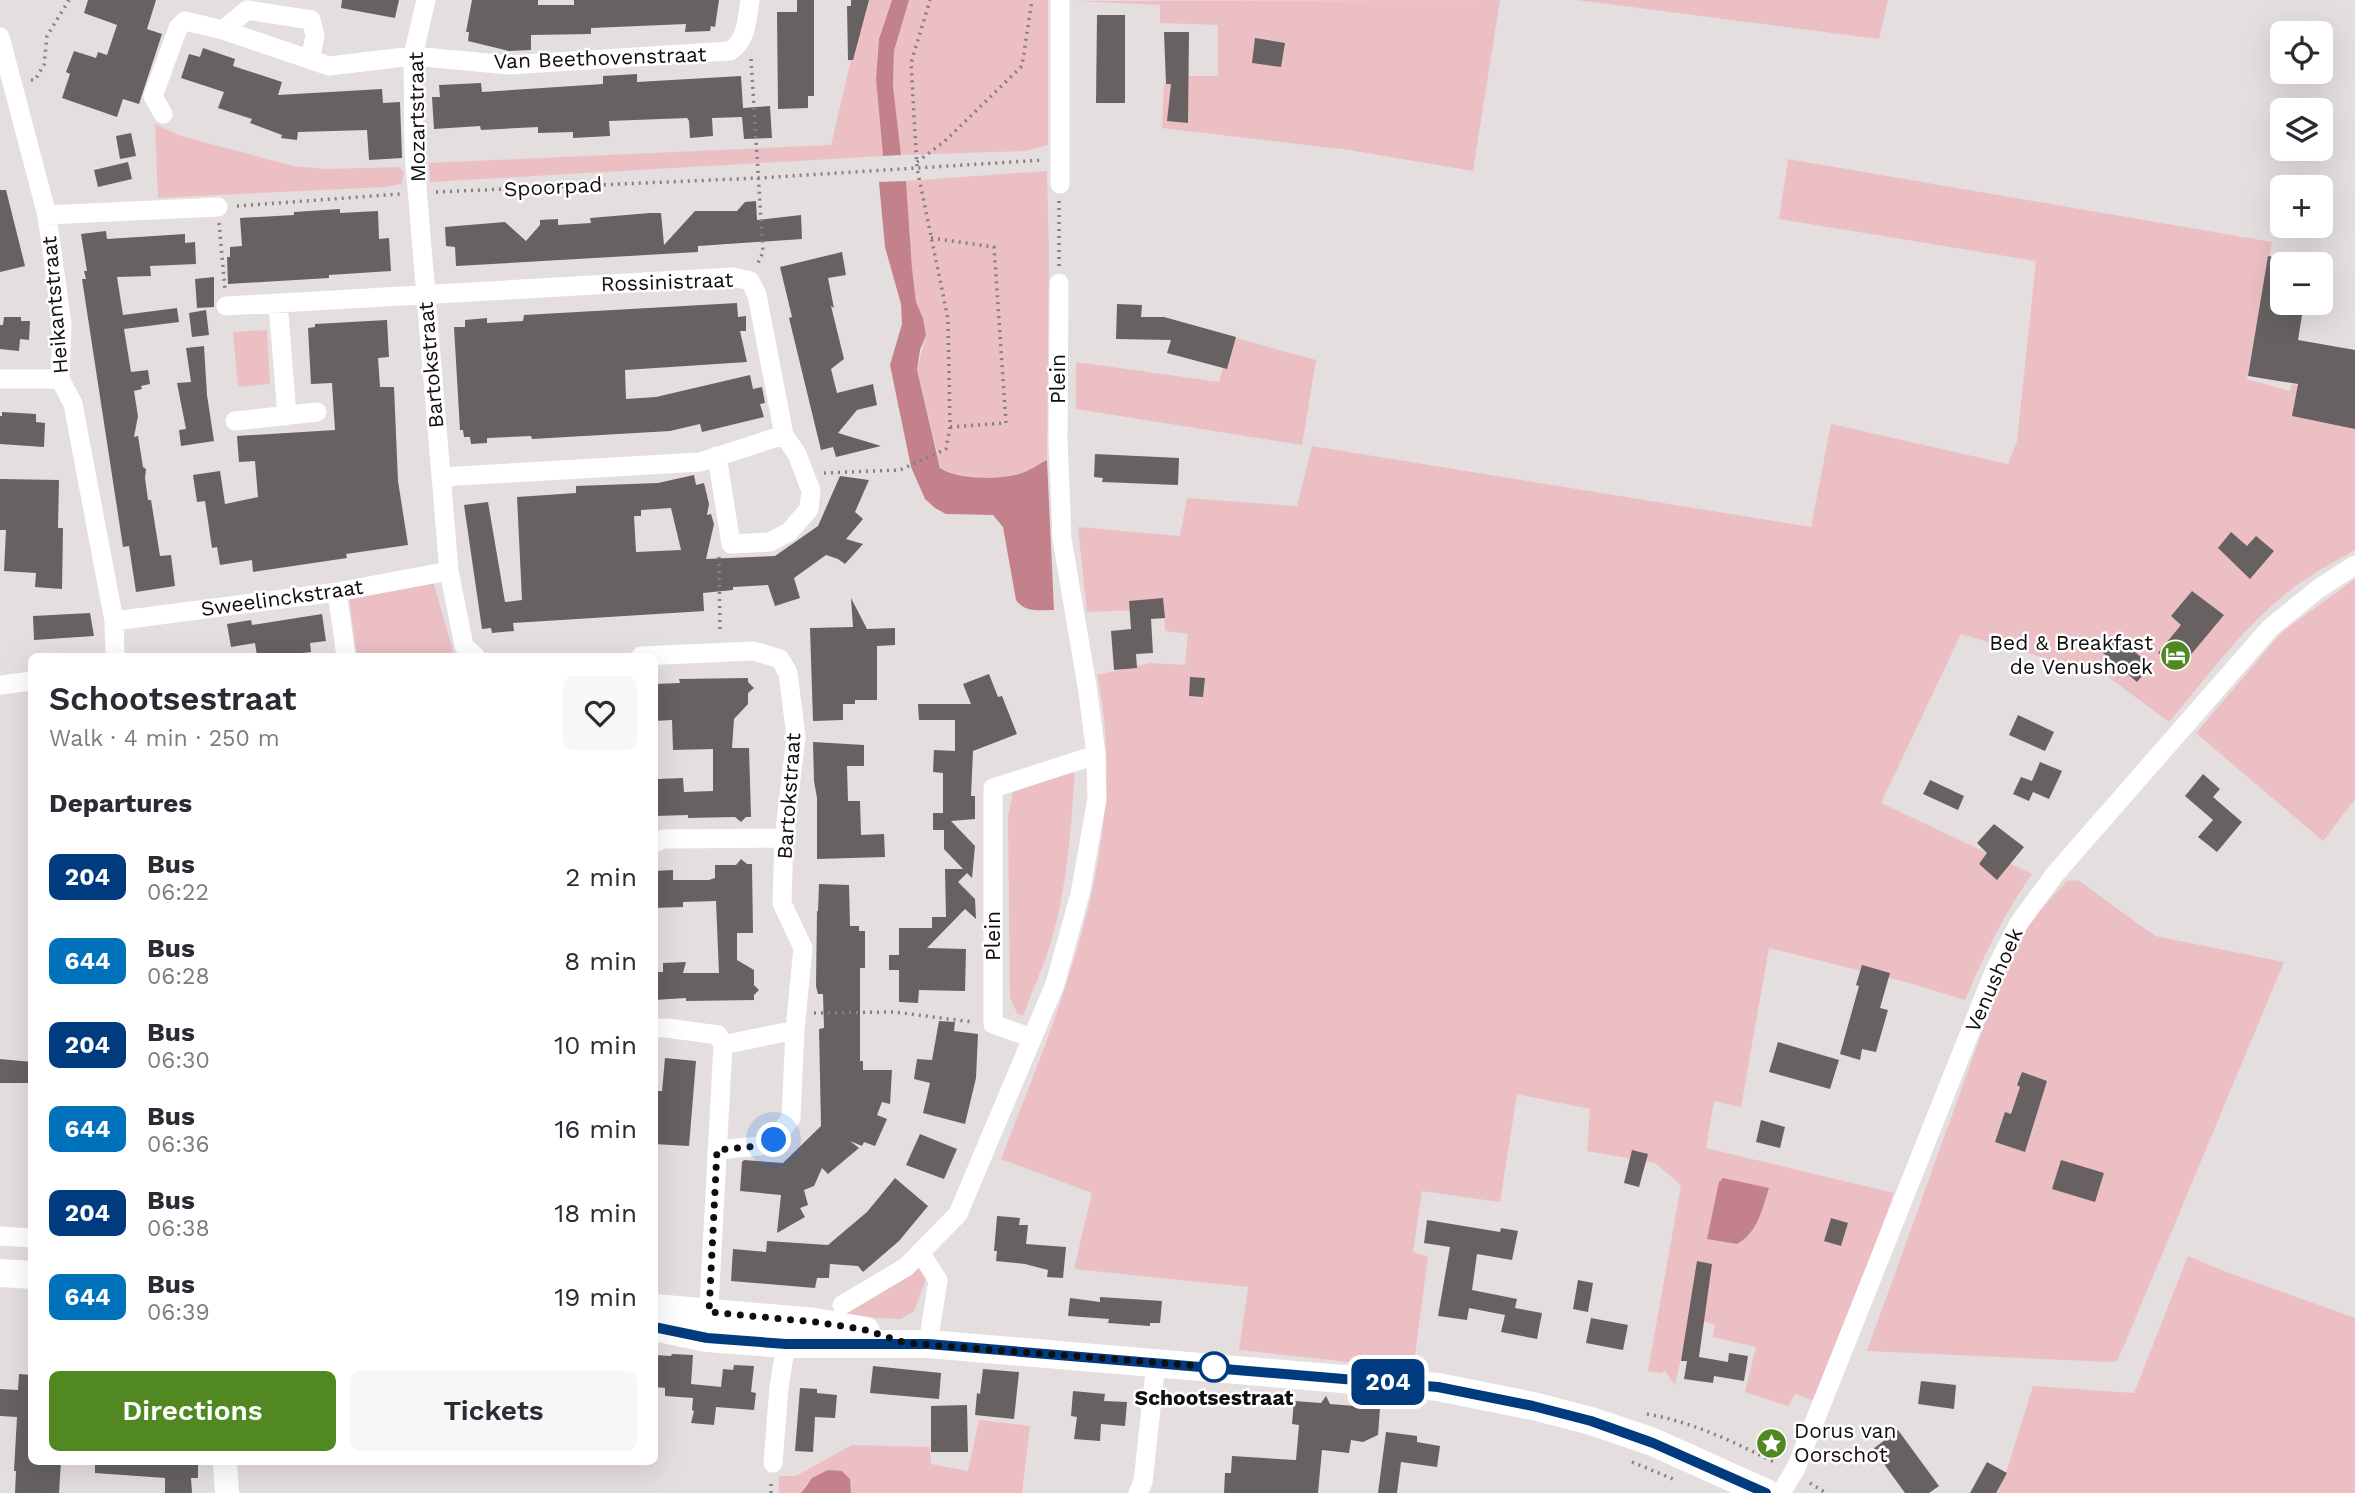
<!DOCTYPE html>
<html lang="en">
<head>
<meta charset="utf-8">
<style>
	:root { --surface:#fff; --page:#f7f7f7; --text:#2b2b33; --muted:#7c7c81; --accent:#518822 }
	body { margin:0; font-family:"Work Sans",sans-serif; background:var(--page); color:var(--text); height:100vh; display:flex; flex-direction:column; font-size:26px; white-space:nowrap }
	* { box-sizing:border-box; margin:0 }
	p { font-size:23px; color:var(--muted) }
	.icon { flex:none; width:38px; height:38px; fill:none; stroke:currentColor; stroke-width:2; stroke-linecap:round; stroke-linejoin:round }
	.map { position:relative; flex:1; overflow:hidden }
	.panel { position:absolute; left:28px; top:653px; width:630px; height:812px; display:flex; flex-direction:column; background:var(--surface); border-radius:10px; box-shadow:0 7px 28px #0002 }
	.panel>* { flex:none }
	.badge { padding:0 14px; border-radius:10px; font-size:24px; line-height:46px }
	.buttons { position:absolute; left:2270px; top:21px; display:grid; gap:14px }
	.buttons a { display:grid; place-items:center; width:63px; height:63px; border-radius:10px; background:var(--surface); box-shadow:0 7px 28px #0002; font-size:35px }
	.you { position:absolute; width:35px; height:35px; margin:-18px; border:5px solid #fff; border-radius:50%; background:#1a73e8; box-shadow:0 0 0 10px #1a73e833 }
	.map>.badge { position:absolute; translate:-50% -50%; box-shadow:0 0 0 4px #fff }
	h2 { padding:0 21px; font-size:26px; line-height:63px }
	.round { display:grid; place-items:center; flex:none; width:74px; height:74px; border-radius:10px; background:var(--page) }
	.overview { display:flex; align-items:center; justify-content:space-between; height:119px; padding:0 21px }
	h1 { font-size:33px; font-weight:600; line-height:52px }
	.button { display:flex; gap:14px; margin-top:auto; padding:14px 21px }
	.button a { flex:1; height:80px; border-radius:10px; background:var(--accent); color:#fff; font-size:28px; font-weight:600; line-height:80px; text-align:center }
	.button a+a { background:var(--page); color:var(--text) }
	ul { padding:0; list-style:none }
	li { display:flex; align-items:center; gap:21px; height:84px; padding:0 21px }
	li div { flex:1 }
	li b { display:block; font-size:26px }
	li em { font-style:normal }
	li .badge { min-width:77px; font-weight:700; text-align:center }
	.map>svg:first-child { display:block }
	.green { fill:#ebbfc4; fill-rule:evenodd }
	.water { fill:#c3828b }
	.building { fill:#676162; fill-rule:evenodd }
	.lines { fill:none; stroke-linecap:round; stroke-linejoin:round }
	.path { stroke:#847f80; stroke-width:3.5; stroke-dasharray:2 5; stroke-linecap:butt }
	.minor { stroke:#fff; stroke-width:19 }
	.tertiary { stroke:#fff; stroke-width:24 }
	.secondary { stroke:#fff; stroke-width:28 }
	.line-casing { stroke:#fff; stroke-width:16 }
	.line { stroke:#003b80; stroke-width:10 }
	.walk { stroke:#100e0e; stroke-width:7; stroke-dasharray:0 12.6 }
	.stop-dot { fill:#fff; stroke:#003b80; stroke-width:3.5 }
	.labels { text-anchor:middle; stroke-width:5; stroke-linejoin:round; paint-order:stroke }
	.street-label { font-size:21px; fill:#100e0e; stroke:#fff }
	.poi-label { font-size:21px; fill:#100e0e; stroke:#fff; text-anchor:end }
	.stop-label { font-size:21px; font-weight:bold; fill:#100e0e; stroke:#fff }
</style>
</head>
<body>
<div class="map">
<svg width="2355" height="1493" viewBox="0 0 2355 1493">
	<rect width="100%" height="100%" fill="#e5dedf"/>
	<!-- green -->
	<path class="green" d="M865,0h27l-13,39 -3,40 7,77 -453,26 -1,-19 402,-18z
		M909,0h139v145l-22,6 -125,4 -8,-69 1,-35z
		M1500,0l-27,171 -124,-21 -187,-22 2,-44h22l1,-8h31v-51l-58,-2v-18l-83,-4z
		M1577,0h311l-9,39z
		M155,124l26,12 112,30 32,3 75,-2 4,6 -3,11 -16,3 -227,11z
		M1788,159l484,83 -25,137 43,12 2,-7 63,18v148c-25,14 -51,28 -73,47 -43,35 -77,83 -113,125l-62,-46 -146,-42 -80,169 151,71c-28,40 -48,81 -67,126l-52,-16 -144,-36 -28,159 -27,-6 -8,47 188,45 -77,209 -22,-8 -7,12 -43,-14 11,-45 -43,-10 2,-13 -25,-5 -15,66 -10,-14 -4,2 -13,-2 33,-186 -26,-22 -68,-12 3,-42 -73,-15 -17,108 -78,-11 -9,61 15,5 -15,112 -174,-19 9,-63 -174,-18 18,-76 -91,-34c59,-152 132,-318 96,-484l53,-12 35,2 3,-31 -23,-3 -1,-22 -77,3 -9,-85 102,9 7,-38 110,8 15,-60 499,81 20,-103 177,40 9,-23 19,-180 -257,-42zM1768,1188l-9,31 -22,25 -30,-6z
		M1047,171l2,83 -2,206c-8,4 -16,10 -25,13 -20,7 -63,6 -81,-5l-24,-98 9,-35 -3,-17 -7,-16 -4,-34 -6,-87z
		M267,330l3,54 -32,3 -5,-55z
		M1232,337l84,23 -14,85 -226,-36v-47l143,20z
		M2355,579v220l-32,42 -127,-108 86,-101z
		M433,581l20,70 -5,5h-91l-8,-59z
		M1075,771c-4,59 -8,118 -25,175 -8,24 -19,47 -27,70l-6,-3 -7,-15 -2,-182 5,-24z
		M2078,880l77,56 129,26 -161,386 -6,13 -7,1 -243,-11 132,-366 19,-43 15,-24 34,-37z
		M2188,1256l33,14 134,48v175h-361l12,-20 27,-87 101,7z
		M919,1267l11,1 -16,43 -13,8 -64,-3z
		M979,1420l51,6 -8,67h-171l-1,-14 -8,-8c-18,-1 -34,5 -41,22h-22v-17h17l56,-31 78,2 1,17 37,7z"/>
	<!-- water -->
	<path class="water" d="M892,0h17l-15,51 -1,35 8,69 -18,1 -7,-77 3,-40z
		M906,181l6,87 4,34 7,16 3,17 -6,15 -3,20 23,98c18,12 62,12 82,5 9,-3 17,-9 25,-13l7,150c-14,0 -29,3 -38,-10l-13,-73 -10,-12 -47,-1 -11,-6 -10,-9 -14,-32 -21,-102 12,-41 -1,-20 -16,-57 -6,-65z
		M1723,1178l46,10c-7,22 -11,44 -32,56l-30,-5 12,-57z
		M828,1470l14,1 8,8 1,14h-50l11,-15z"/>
	<!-- building -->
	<path class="building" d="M88,0h68l-9,29 15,5 -23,70 -16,-5 -6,18 -55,-19 8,-24 -4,-2 8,-21 22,7 2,-6 9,3 10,-30 -33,-12z
		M342,0h57l-4,18 -54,-10z
		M472,0h66v5h36v-5h145l-4,27 -4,-1 -1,5 -25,1 1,-8 -95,4v6l-60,1v15l-22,1 -41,-10 1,-9h-3z
		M797,0h17v96h-6v12l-30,1 -1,-97h20z
		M851,0h18l-16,60h-5l-1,-54h4z
		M1097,15h28v88h-29z
		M1164,32h25l-1,91 -21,-2 4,-37h-5z
		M1255,38l30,5 -4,24 -29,-4z
		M203,48l32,11 -2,7 49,16 -4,13 104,-6 1,14 17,-1 2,56 -33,2 -2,-30 -69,2 -1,8 -16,-2 1,-3 -32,-12 2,-4 -34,-11 6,-16 -43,-14 8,-24 11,3z
		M637,74v8l104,-6 2,32 27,-2 2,32 -28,1 -2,-22 -30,1 1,18 -23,2 -1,-17 -2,-3 -78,3 1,15 -37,2v-6l-35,1v-6l-57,3 -1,-4 -46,3 -2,-32h8l-1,-12 42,-2 1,9 121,-8v-8z
		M131,133l5,23 -16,3 -4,-23z
		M128,162l4,17 -34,8 -4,-17z
		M0,190h6l19,76 -25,6z
		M756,201l1,19 44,-5 1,24 -104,7v6l-242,14 -1,-19 -9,-1 -1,-19 60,-5 21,19 14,-16v-5l18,-1v6l33,-2 -1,-5 60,-5h11l3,32 31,-34h42l8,-9z
		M340,209v4l38,-2 1,28 10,-1 2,33 -62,4v3l-101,6 -1,-27h3v-10l12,-1 -2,-28 54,-3v-3z
		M106,231l1,8 78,-5v9l10,-1 1,22 -46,2 1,10 -34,1 6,38 54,-7 2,14 -55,7 7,43 17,-2 2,14 -9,2 1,3 -8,2 4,25 -4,21 4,-1 5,31 3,2 -1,9 3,22h3l9,56 11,-1 4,31 -39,6 -7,-46 -6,1 -41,-268h4l-2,-8h3l-6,-37z
		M842,252l4,23 -18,3 6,30 -3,-2 13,53 -13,10 6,24 36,-9 4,21 -20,5 -19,23 43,13 -45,11 -3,-10 -12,3 -32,-132 3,-1 -12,-50z
		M2268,256l14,3v44h22l-6,37 57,10v79l-63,-13 6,-32 -50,-8z
		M214,277v30l-17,1 -2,-29z
		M737,303l1,14 8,-1v15h-6l7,31 -122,8 1,29 30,-2 94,-22 3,14 9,-2 3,16 -5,1 4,13 -62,15 -2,-8 -30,7 -138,8 -1,-3 -44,2v5l-16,1 -1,-7h-6l-1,-7h-3l-6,-103h11v-7l22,-2v5l36,-2 1,-6z
		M1117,304l25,1 -1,12h23l72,20 -9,32 -60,-16 4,-13 -55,-1z
		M206,310l3,25 -17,2 -3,-24z
		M4,317h17v4h9l-1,19 -9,-1 -1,12 -19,-2v-24h3z
		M387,320l2,37 -11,1 2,29h14l4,94 10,64 -62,9 1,4 -94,14 -1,-12 -32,5 -3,-18 -5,1 -7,-47 -8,1 -4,-27 27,-4 5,33 33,-7 -3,-36 -16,1 -2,-26 98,-6 -3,-47 -21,1 -3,-56 7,-1v-3z
		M204,346l3,49 7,46 -33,5 -2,-16 7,-1 -9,-46 14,-1 -5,-34z
		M2,412l34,2v8l9,1 -1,24 -44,-3v-28h2z
		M1095,454l84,4 -1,27 -76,-3 1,-4 -9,-1z
		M694,475l2,10 8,-2 5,21 -2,11 4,-1 3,10 -8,35 69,-3 43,-30 22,-50 29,4 -14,32 8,7 -17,20 17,5 -18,20 -7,-5 -12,-4 -32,23 6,20 -25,8 -7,-21 -35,2v3l-30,3 1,18 -191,12 1,8 -22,2 -1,-5 -9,1 -18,-124 24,-3 17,100 17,-2 -5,-103 59,-4v-7l82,-3zM671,508l10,42 -45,2 -2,-36h7v-6z
		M0,479l59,1 -1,48h5l-1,61 -27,-2 1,-14 -32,-2 2,-41h-6z
		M2231,532l16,14 9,-10 18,15 -24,28 -32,-31z
		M2192,591l32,24 -45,54 -21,-16 23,-28 -10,-9z
		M851,598l16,31 28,-1v17l-18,1v54h-22v4h-12v16l-30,1 -3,-93 43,-1z
		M1163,598l2,20 -14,1 2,34 -17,1 1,14 -23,2 -3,-39 20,-2 -2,-28z
		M90,613l4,23 -60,4 -1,-24z
		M322,614l4,27 -16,2 1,9 -30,4h-24l-2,-13 -24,4 -4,-23 24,-4 1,5z
		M2115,636l36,29 -14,17 -35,-30z
		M989,674l9,23 4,-1 15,38 -44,17 -2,45h4v23l-24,2 24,25 -3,32 -5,-5 -9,9 17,17 1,20 -11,-10 -38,39 39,1 -1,42 -46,-1 -1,13 -19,-1v-32h-10v-15h10v-27h33v-11h14l-1,-48h18l-19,-20v-19h-11v-17h10v-40l-10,-1 1,-22 21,1v-31h-36l-1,-16h53l-8,-20z
		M1190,677l15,1 -2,19 -14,-1z
		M748,678v4l6,6 -6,5v11l-14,15 -2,29h17l2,69h-5l-5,5 -6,-5 -47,1v-3l-34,1v-27l4,-1v-9l25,-1 1,14 29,-1v-42l-40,1 -1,-30 -18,1v-37l26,-1 -1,-4z
		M2018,715l36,17 -9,19 -36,-16z
		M813,742l51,3v21h-17l1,35h12l1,34 23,-1 1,23 -68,2v-61l-3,-17z
		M2040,762l22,9 -13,28 -16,-7 -4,9 -16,-7 8,-17 11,4z
		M2203,774l17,15 -7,8 29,25 -25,30 -19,-15 15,-17 -28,-24z
		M1930,780l34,16 -6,14 -35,-16z
		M1994,824l30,23 -27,33 -18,-16 8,-11 -10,-10z
		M741,859l6,5h5l1,69h-16v27l17,10v15l5,5 -5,5v5l-68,1v-3l-32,2v-28h9v-9l23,-1 -3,11h36l-3,-72 -33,1v5l-29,1v-37l19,-1v10h36l6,-2v-13h21z
		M819,884l30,1 1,41h9v5h6v37h-5v93h3v9h29l-2,34 -8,-2 -5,13 10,4 -12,27 -11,-4 -2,4 -12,-5 9,7 -31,26 -6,-6 -8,18 -10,4 4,15 -8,3 5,9 -28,16 4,-38 -41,-4 2,-29 2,-2 39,3 38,-37 -2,-97 5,-1 -1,-34h-5l-2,-8 1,-75h1z
		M1862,965l28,8 -10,35 8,2 -12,42 -14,-3 -2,11 -20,-6 19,-68 -3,-1z
		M939,1021l16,1 -1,9 24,3 -2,44 -11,46 -42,-11 7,-30 -16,-4 3,-20 15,1z
		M1778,1042l61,18 -9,29 -61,-17z
		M665,1058l31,3 -7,85 -35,-2v-53h8z
		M0,1059l32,3v21h-32z
		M2022,1072l25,9 -22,71 -30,-10 10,-30 6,2 9,-27 -3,-2z
		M1761,1120l24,7 -5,21 -24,-6z
		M920,1134l37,15 -13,30 -38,-14z
		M1632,1150l16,4 -9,33 -15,-4z
		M2061,1160l43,13 -9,29 -43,-13z
		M895,1178l33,28 -29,35 -36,31 -5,-6 -28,-2 -1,14h-12l-2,10 -84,-7 2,-32 33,3 1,-11 61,4 39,-33z
		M997,1216l23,2 -1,7h9l-2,19 40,3 -3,31 -16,-1 1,-7 -23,-6 -29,-3 1,-10h-3z
		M1831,1218l17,5 -7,23 -17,-5z
		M1427,1220l73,12 1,-4 17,3 -6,29 -35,-6 -5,36 45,9 -2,9 27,5 -5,26 -36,-7 4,-17 -36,-7 -2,12 -29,-4 12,-69 -26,-4z
		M1697,1261l15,3 -13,93 29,5 1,-9 19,3 -4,25 -30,-5 -1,7 -29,-4 3,-18h-6z
		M1578,1280l15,3 -5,29 -15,-3z
		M1100,1297l62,4 -2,22h-10v3l-42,-3 1,-4 -41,-3 2,-18 30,4z
		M1591,1318l37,7 -5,25 -37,-7z
		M672,1354l21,1 -2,29 30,3 2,-18 10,1 1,-5 20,1 -3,26 5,1 -2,17 -38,-3 -2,18 -23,-2 3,-12 -2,-1 1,-12 -28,-2v-8l-11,-1v-32l17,1z
		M873,1366l68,7 -2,26 -69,-6z
		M983,1369l36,3 -5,47 -39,-4 2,-22 3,1z
		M19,1374l13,1v86h29l-2,32h-44l1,-22h-2l3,-54 -17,-1v-27l18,1z
		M1921,1381l35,4 -2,24 -36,-5z
		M800,1388l17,1v4l20,2 -2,23 -20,-1 -2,35 -18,-1z
		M1073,1391l32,3 -1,7 23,1 -2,24 -24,-2 -1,17 -26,-2 3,-22 -6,-1z
		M1326,1396l4,8 50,4 -2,27 -15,7 -12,-2 -2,13 -27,-3 -4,43h-94l1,-20h6l1,-17 64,4 3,-35 -7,-1 2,-23 27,2z
		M967,1405l1,47h-37v-46z
		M1898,1430l41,56 -10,7h-24l-32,-44z
		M1386,1432l31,4v6l23,4 -3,21 -36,-5 -4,31h-19z
		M95,1461h103v17h-7l1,15h-27v-15l-70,-5z
		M1987,1462l20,11 -11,20h-26z"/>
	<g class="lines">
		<!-- path -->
		<path class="path" d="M751,59l12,193 -5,11
			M31,80h4l9,-15 3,-29 22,-36
			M917,162l28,-21 77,-75 10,-66
			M436,192l323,-14 284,-18
			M237,206l163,-12
			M219,223l6,66
			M931,238l63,9 12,176 -56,4
			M1059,266v-66
			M824,473l76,-3 46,-21 4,-22 -2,-108 -31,-151 -6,-105 19,-63
			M719,557l1,76
			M814,1013l80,-1 79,10
			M1647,1414c46,8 87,28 129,49
			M1632,1462l41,17
			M1810,1483l16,10
			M771,1493v-12"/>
		<!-- minor -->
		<path class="minor" d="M426,0l-13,56 1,96 35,419 15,75 11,10
			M223,30l24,-20 64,10 4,16 -5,23
			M0,37l47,178 15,110 -2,54 13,25 41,217 1,35
			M163,114l-10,-18 25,-68 7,-7 38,9 106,36 84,-10 96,9 221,-14c17,-10 17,-33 20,-51
			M1060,184v-184
			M47,215l171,-8
			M278,303l9,113
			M226,306l507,-29 17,4 7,14 27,140 -84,27 -259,15
			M0,379h60
			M235,421l82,-9
			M717,456l14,88 39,-2 19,-10 20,-23 2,-18 -14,-37 -13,-19
			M337,592l9,64
			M114,621l223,-29 112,-21
			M641,656l113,-5 26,8 8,14 8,64 -12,101 -2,65 21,45 -8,82 -4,88 -17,22 -15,6 -42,4
			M0,685l32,-4
			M654,843l10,-4 120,-1
			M654,1028h13l51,7 5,10
			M1032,1038l-39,-14v-236l103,-33
			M0,1236l32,2
			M921,1254l17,26 -10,64
			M842,1305l64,-38 52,-53 97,-230 25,-90 17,-95 -1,-44 -8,-63 -26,-153 -4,-101 1,-155
			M708,1324l15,-279 72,-15
			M773,1463l6,-76 7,-43 10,-8
			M1138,1493l5,-11 13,-120
			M1781,1493l15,-25 198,-496 25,-49 36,-49 215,-246 48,-39 37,-24"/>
		<!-- tertiary -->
		<path class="tertiary" d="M225,1461l2,32"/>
		<!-- secondary -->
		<path class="secondary" d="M0,1273l32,2
			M654,1308l161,14 51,9
			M654,1327l53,11 79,6h142l510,43 95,19 58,15 62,21 113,51"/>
	</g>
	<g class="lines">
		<defs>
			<path id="line" d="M654,1327l53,11 79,6h142l510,43 95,19 58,15 62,22 113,50"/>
		</defs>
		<!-- line casing -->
		<use href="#line" class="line-casing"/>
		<!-- line -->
		<use href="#line" class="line"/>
		<!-- walk -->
		<path class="walk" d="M774,1140l-15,6 -42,4 -8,162 106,10 47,7 44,14 308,24"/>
	</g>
	<!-- icons -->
	<defs>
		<symbol id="hotel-disc" viewBox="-11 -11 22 22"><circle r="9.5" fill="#518822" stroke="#fff"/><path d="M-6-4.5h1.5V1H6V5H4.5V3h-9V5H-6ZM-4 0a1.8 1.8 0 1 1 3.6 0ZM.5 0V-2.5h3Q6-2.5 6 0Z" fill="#fff"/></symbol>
		<symbol id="sight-disc" viewBox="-11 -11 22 22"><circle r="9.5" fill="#518822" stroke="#fff"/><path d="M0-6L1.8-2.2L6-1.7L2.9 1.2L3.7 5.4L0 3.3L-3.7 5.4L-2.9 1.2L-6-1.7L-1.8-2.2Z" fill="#fff"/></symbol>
	</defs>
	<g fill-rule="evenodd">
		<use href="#hotel-disc" x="2158" y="638" width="35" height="35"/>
		<use href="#sight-disc" x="1754" y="1426" width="35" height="35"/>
	</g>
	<!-- markers -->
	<circle class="stop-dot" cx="1214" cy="1367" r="14"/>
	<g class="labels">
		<!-- street labels -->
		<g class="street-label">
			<text transform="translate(600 58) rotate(-2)" y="7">Van Beethovenstraat</text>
			<text transform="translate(417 117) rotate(-91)" y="7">Mozartstraat</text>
			<text transform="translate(553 187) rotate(-3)" y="7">Spoorpad</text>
			<text transform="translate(667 282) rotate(-2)" y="7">Rossinistraat</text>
			<text transform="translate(55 305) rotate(-95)" y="7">Heikantstraat</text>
			<text transform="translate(431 365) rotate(-95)" y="7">Bartokstraat</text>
			<text transform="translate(1058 379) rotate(-90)" y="7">Plein</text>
			<text transform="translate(282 598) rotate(-8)" y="7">Sweelinckstraat</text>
			<text transform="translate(789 796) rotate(-86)" y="7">Bartokstraat</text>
			<text transform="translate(993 936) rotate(-90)" y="7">Plein</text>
			<text transform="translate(1994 980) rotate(-66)" y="7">Venushoek</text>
		</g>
		<!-- poi labels -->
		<g class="poi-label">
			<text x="2153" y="650">Bed &amp; Breakfast<tspan x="2153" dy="24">de Venushoek</tspan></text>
			<text x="1794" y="1438" text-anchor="start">Dorus van<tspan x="1794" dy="24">Oorschot</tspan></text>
		</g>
		<!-- stop labels -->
		<g class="stop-label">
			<text x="1214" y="1405">Schootsestraat</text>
		</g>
	</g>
</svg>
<div class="buttons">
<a><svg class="icon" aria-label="locate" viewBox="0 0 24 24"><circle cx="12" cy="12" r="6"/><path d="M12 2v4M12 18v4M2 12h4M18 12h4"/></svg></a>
<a><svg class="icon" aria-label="layers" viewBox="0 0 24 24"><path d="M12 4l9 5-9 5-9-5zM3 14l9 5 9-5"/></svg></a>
<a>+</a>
<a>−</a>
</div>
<div class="you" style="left:774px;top:1140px"></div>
<b class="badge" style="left:1388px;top:1382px;background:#003b80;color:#fff">204</b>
<section class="panel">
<div class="overview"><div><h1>Schootsestraat</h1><p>Walk · 4 min · 250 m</p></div><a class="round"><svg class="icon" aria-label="heart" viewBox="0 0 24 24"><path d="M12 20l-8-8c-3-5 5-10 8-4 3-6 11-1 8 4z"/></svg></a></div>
<h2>Departures</h2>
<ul>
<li><span class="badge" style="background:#003b80;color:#fff">204</span><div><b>Bus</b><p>06:22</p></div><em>2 min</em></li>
<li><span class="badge" style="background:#0072bc;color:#fff">644</span><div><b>Bus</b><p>06:28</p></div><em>8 min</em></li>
<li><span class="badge" style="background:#003b80;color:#fff">204</span><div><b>Bus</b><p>06:30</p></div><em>10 min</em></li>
<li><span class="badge" style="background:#0072bc;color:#fff">644</span><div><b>Bus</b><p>06:36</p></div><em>16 min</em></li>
<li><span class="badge" style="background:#003b80;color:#fff">204</span><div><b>Bus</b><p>06:38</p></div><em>18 min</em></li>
<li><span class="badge" style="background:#0072bc;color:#fff">644</span><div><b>Bus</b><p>06:39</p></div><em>19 min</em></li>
</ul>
<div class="button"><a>Directions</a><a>Tickets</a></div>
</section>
</div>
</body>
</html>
